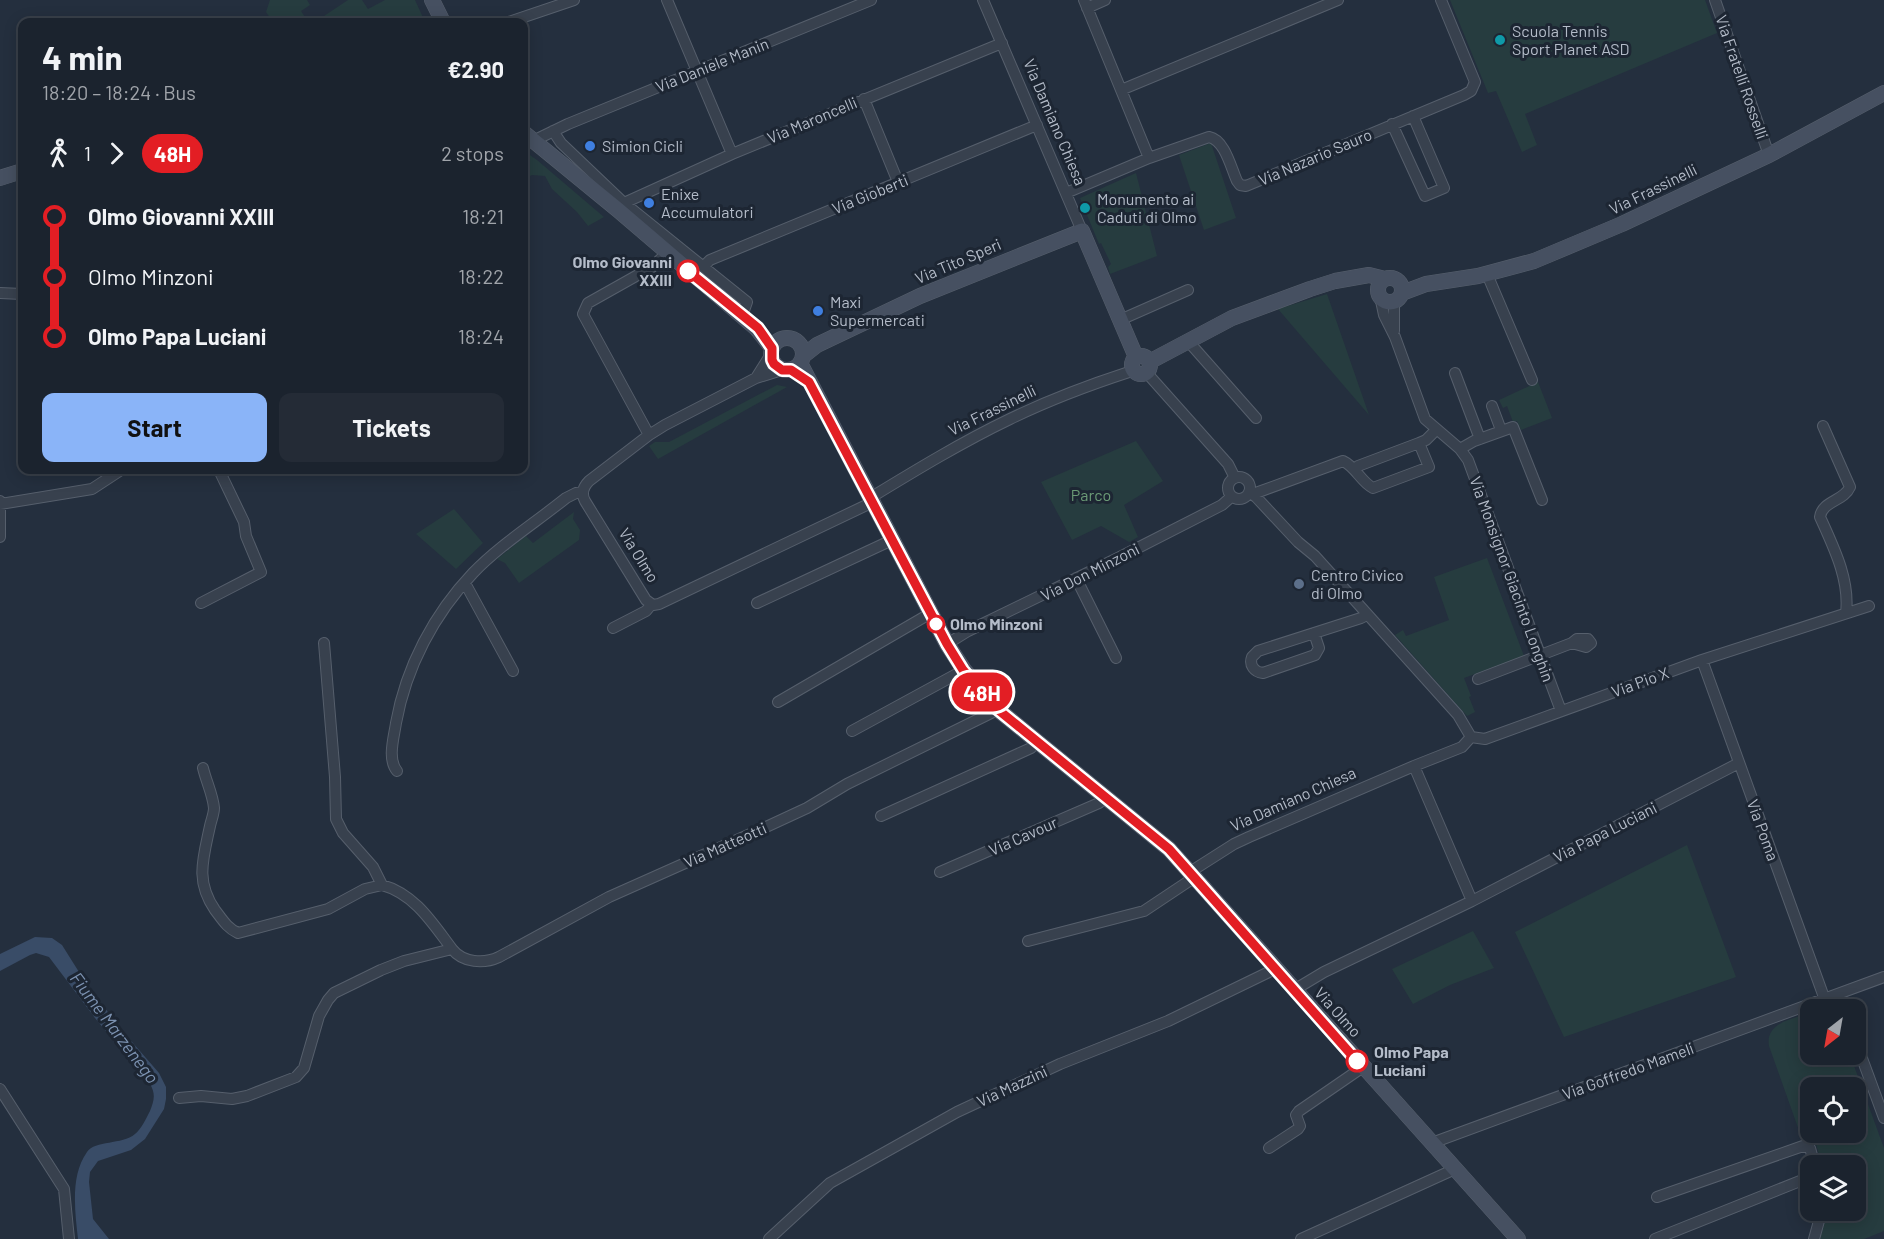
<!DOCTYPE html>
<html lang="en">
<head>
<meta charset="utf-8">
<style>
	:root { --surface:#1b232e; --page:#242b36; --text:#f1f3f6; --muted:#a0a4aa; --line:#39404a; --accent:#8ab4f8 }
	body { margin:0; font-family:Barlow,sans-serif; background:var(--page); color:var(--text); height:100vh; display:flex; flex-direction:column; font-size:22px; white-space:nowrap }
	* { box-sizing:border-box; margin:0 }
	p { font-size:20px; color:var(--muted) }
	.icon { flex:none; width:33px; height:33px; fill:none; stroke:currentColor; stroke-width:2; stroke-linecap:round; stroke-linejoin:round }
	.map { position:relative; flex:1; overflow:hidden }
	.details { position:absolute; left:18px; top:18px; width:510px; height:456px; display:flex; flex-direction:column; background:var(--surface); border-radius:12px; box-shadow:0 3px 15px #0003,0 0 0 2px var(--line) }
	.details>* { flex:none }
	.badge { padding:0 12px; border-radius:20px; font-size:21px; line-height:39px }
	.needle { width:39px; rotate:211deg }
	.fabs { position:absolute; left:1800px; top:999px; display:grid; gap:12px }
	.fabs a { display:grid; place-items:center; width:66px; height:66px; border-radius:12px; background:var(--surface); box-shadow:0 3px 15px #0003,0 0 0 2px var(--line); font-size:30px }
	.map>.badge { position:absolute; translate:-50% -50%; box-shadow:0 0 0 3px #fff }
	.legs { display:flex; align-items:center; gap:9px; height:66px; padding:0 24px; font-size:20px }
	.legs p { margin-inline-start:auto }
	.overview { display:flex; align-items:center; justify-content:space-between; height:102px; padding:0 24px }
	h1 { font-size:33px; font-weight:700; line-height:45px }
	.primary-button { display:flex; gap:12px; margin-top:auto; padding:12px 24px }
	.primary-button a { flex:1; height:69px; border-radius:12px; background:var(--accent); color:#111; font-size:24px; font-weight:700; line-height:69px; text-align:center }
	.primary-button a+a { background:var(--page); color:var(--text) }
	ul { padding:0 24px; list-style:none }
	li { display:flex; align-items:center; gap:21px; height:60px; font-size:22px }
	li i { display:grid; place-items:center; width:9px; height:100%; margin:0 8px; background:currentColor }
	li i::after { content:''; width:15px; height:15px; margin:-8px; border:4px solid; border-radius:50%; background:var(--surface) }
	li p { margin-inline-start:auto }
	li:first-child i { background:linear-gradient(#0000 50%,currentColor 0) }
	li:last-child i { background:linear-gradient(currentColor 50%,#0000 0) }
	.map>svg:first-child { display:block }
	.green { fill:#263c3f; fill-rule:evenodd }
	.water { fill:#394c67 }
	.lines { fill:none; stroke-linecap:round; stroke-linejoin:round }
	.street-casing { stroke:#565f6c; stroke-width:12 }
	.secondary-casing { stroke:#565f6c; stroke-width:16 }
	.street { stroke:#38414e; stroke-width:10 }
	.secondary { stroke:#465061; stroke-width:15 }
	.line-1-casing { stroke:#fff; stroke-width:14 }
	.line-1 { stroke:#e31e24; stroke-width:9 }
	.culture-dot { fill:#0f9aa8; stroke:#1d2633; stroke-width:2 }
	.shop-dot { fill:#3f7fe0; stroke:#1d2633; stroke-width:2 }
	.stop-1-dot { fill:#fff; stroke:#e31e24; stroke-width:3 }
	.service-dot { fill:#5c6f8a; stroke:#1d2633; stroke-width:2 }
	.labels { text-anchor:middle; stroke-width:6; stroke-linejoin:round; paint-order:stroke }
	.poi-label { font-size:16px; fill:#b4bcc9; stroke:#1d2633; text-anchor:start }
	.street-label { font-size:16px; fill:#b4bcc9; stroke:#1d2633 }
	.stop-label { font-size:16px; font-weight:bold; fill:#b4bcc9; stroke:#1d2633; text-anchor:start }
	.park-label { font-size:16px; fill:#6b9a76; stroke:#1d2633 }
	.water-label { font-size:18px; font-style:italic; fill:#7c92b1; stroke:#1d2633 }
</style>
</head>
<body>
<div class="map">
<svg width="1884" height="1239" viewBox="0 0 1884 1239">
	<rect width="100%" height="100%" fill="#242f3e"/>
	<!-- green -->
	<path class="green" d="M270,0h37l3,5 -9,6 7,11h-35l-7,-10z
		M348,0h14l6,9 17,-9h30l10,22h-110z
		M1450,0h255l12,33 -192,81 12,31 -15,7 -26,-61 -8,2z
		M1211,143l25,75 -32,12 -25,-75z
		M524,151l13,9 67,57 -16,9 -11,-14 -25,-23 -7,-13 -13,-1 -4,2 -4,-4z
		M1136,173l21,83 -47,18 -2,-7 3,-3 -10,-21 -2,1 -19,-46z
		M1327,294l42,121 -91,-106z
		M1538,382l14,36 -31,12 -4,-9 -4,1 -6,-16 -4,2 -4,-8z
		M777,385l10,2 -129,72 -9,-13 6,-4h14z
		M1136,441l27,40 -39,24 14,32 -9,5 -28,-16 -29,14 -31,-58z
		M454,509l29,34 -27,26 -40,-35z
		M574,512l-1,7 7,11 -1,10 -60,43 -14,-20 -8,-4 29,-23 7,7z
		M1487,558l37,98 -60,22 7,18 -2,1 6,15 -8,4 -72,-81 8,-5 3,6 43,-16 -15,-43z
		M1687,845l49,132 -172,60 -49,-105z
		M1473,931l21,37 -44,17 -37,19 -21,-35z
		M1810,1013v41l40,1 34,93v83l-20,8h-44l8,-28 28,-1v-44l-34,-1 -8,-28 -12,2 -33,-93c-4,-24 24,-27 41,-33zM1810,1088h46v44h-46z"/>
	<!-- water -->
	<path class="water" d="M35,937l17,1 10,7 22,35 35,47 40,46 7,14v12l-2,10 -19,30 -14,11 -33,11 -8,11 -1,10 4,37 16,20h-31c-3,-28 -8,-63 9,-87 8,-12 35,-7 48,-18 6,-5 11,-15 15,-23 4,-10 6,-17 0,-27l-55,-66 -46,-61 -13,-4 -6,2 -30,16v-17z"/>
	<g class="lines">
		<defs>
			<path id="street" d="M667,0l65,154
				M983,0l99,231
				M1084,0l65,158
				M1715,0l54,155
				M1087,8l18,-8
				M509,22l65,-22
				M1121,90l217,-90
				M864,99l34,83
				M1392,124l33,72 19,-8 -31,-72
				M553,131l8,12 63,60 123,99 -5,14
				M533,141l35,-17 303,-124
				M1066,193l83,-35 60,-21c16,3 22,31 28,44l3,4 6,1 218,-91 7,-4 4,-9 -34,-82
				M618,210l6,-7 108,-49 270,-111
				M704,266l6,-6 327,-135
				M1487,274l45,106
				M0,293l22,1
				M1380,296l4,19 11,22 30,82 35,30 8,11 93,251
				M1394,301v30
				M1120,320l68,-30
				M1188,341l68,77
				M782,370l-26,8 -91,47 -16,10 -60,46c-6,6 -8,13 -4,20l61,99 7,5 6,-1 214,-102
				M1146,372l82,92 7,14
				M1455,373l25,66
				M756,378l15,-24
				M1492,406l9,24
				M1823,426l27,61c-6,14 -28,14 -30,30 14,31 30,63 26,96
				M649,435l-66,-121 5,-11 64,-36 15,-14
				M1460,449l14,-8 39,-14 29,73
				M1355,469l3,-3 61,-23
				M1228 488a11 11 0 1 1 22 0a11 11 0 1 1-22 0Z
				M1249,492l7,5 42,45 17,14 143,159 13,22
				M1253,494l90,-33c13,6 18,21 30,27l56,-21 -10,-24 7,-3 10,-10
				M870,498c46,-28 92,-56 140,-79 39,-19 79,-34 119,-47h7
				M0,501v3l92,-15 29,-19
				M0,537v-33
				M1076,578l40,80
				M465,583l48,88
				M201,603l60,-31 -15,-36 -2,-14 -25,-52
				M757,603l135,-63
				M613,628l33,-17 5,-6
				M1314,633l5,15 -4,7 -52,18c-9,-1 -14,-8 -11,-16l6,-6 103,-33 6,-3
				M324,643l11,134 1,42 7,14 30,34 9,18c33,9 51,39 70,64
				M947,644l21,-13 152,-74 102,-52 9,-8
				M1702,660l123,340
				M1478,679l94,-36 5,-4h11l3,4 -5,4 -14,-4
				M778,702l153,-89
				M852,731l112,-61
				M1471,737l14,2 217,-79 167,-54
				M1471,737l-9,10 -48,19 58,135
				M203,768c3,13 10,27 11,40 0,6 -3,13 -4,18 -7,33 -15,55 5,84 7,9 12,18 23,23l90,-24 37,-20 17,-4
				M397,771c-10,-12 -3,-34 -1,-48 10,-56 38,-109 77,-150 27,-28 62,-50 93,-75l10,-5 7,-1
				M881,816l150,-68 5,-6
				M940,872l159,-69 5,-5
				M1190,872l44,-28 15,-7 165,-71
				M1028,941l116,-30 51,-34
				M1294,990l30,-18 148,-71 267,-138
				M1836,996l6,14
				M1856,1042l28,76
				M0,1089l64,100 5,50
				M179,1098l22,-2 31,3 15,-3 49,-19 8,-9 15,-52 9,-16 6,-7 47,-23 23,-9 48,-12c11,14 32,15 47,8l110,-60 157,-70 41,-19 40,-24 144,-71 5,-5
				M1432,1143l452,-166
				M1269,1148l29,-19 2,-3 -4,-11 3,-4 64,-44
				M1657,1197l146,-51 7,2 5,18
				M769,1239l61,-56 127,-71 103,-48 108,-43 107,-52
				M1301,1239l154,-70
				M1655,1239l155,-62
				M1814,1239l8,-29"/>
			<path id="secondary" d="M432,0l11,22
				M524,133l94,77 139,119 15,19
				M0,178l22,-7
				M1378 290a12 12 0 1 1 24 0a12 12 0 1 1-24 0Z
				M1402,293l24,-9 52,-8 56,-15 88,-37 147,-69 115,-62
				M771 354a16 16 0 1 1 32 0a16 16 0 1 1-32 0Z
				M803,356l14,-11 103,-49 162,-65 54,126
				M1132 365a9 9 0 1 1 18 0a9 9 0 1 1-18 0Z
				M1149,362l83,-44 78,-29 25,-8 34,-6 16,4
				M800,363l147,281 17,26 32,38 173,141 349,390"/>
		</defs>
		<!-- street casing -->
		<use href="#street" class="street-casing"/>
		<!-- secondary casing -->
		<use href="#secondary" class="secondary-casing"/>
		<!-- street -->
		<use href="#street" class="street"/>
		<!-- secondary -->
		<use href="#secondary" class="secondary"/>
	</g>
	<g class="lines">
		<defs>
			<path id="line-1" d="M688,271l70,57 14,20v12l2,4 8,6h9l18,12 138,262 16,26 33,38 173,141 188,212"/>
		</defs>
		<!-- line-1 casing -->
		<use href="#line-1" class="line-1-casing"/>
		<!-- line-1 -->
		<use href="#line-1" class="line-1"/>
	</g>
	<!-- markers -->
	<g class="culture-dot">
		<circle cx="1500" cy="40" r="6"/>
		<circle cx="1085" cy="208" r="6"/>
	</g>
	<g class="shop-dot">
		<circle cx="590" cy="146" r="6"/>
		<circle cx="649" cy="203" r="6"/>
		<circle cx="818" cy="311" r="6"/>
	</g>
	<g class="stop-1-dot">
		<circle cx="688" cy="271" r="10"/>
		<circle cx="936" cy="624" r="8"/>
		<circle cx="1357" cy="1061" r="10"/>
	</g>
	<circle class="service-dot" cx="1299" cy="584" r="6"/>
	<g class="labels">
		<!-- poi labels -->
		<g class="poi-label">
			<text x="1512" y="37">Scuola Tennis<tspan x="1512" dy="18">Sport Planet ASD</tspan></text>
			<text x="602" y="152">Simion Cicli</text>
			<text x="661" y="200">Enixe<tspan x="661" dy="18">Accumulatori</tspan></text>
			<text x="1097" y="205">Monumento ai<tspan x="1097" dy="18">Caduti di Olmo</tspan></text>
			<text x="830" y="308">Maxi<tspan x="830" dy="18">Supermercati</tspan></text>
			<text x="1311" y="581">Centro Civico<tspan x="1311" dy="18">di Olmo</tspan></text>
		</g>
		<!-- street labels -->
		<g class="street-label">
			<text transform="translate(712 65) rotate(-22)" y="6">Via Daniele Manin</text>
			<text transform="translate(1742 77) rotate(71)" y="6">Via Fratelli Rosselli</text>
			<text transform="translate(812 120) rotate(-23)" y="6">Via Maroncelli</text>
			<text transform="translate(1055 122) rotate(67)" y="6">Via Damiano Chiesa</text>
			<text transform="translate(1315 157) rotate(-23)" y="6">Via Nazario Sauro</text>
			<text transform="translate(1653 189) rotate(-26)" y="6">Via Frassinelli</text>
			<text transform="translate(870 194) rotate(-22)" y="6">Via Gioberti</text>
			<text transform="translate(958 261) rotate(-23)" y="6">Via Tito Speri</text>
			<text transform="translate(992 410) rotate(-26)" y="6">Via Frassinelli</text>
			<text transform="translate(639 555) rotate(58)" y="6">Via Olmo</text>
			<text transform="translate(1090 572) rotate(-27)" y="6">Via Don Minzoni</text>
			<text transform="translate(1512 579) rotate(70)" y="6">Via Monsignor Giacinto Longhin</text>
			<text transform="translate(1640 682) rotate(-20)" y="6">Via Pio X</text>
			<text transform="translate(1293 799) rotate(-24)" y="6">Via Damiano Chiesa</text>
			<text transform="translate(1763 830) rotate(70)" y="6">Via Poma</text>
			<text transform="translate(1605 832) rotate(-27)" y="6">Via Papa Luciani</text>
			<text transform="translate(1023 836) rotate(-24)" y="6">Via Cavour</text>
			<text transform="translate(725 845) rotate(-24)" y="6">Via Matteotti</text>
			<text transform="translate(1338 1012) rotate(48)" y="6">Via Olmo</text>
			<text transform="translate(1628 1071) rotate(-20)" y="6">Via Goffredo Mameli</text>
			<text transform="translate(1012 1086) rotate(-25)" y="6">Via Mazzini</text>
		</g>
		<!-- stop labels -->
		<g class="stop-label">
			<text x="672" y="268" text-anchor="end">Olmo Giovanni<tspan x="672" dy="18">XXIII</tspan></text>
			<text x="950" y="630">Olmo Minzoni</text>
			<text x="1374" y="1058">Olmo Papa<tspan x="1374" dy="18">Luciani</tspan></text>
		</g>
		<!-- park labels -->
		<g class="park-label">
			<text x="1091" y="501">Parco</text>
		</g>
		<!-- water labels -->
		<g class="water-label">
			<text transform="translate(114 1028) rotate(53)" y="6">Fiume Marzenego</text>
		</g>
	</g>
</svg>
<div class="fabs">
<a><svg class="needle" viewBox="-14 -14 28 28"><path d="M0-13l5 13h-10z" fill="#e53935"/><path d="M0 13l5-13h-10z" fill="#a0a4aa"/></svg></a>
<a><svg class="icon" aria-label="locate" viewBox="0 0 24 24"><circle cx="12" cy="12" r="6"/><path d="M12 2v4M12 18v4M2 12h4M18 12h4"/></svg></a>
<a><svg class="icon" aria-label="layers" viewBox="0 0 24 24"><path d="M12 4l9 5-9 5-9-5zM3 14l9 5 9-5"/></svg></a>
</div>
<b class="badge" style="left:982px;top:692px;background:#e31e24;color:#fff">48H</b>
<section class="details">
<div class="overview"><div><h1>4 min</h1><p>18:20 – 18:24 · Bus</p></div><b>€2.90</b></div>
<div class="legs"><svg class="icon" aria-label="walk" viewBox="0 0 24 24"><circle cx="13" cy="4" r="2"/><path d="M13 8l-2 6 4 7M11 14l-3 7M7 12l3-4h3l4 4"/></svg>1<svg class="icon" aria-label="forward" viewBox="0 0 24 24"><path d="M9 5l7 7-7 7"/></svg><b class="badge" style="background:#e31e24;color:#fff">48H</b><p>2 stops</p></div>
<ul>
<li><i style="color:#e31e24"></i><b>Olmo Giovanni XXIII</b><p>18:21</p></li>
<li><i style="color:#e31e24"></i><span>Olmo Minzoni</span><p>18:22</p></li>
<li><i style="color:#e31e24"></i><b>Olmo Papa Luciani</b><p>18:24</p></li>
</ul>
<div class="primary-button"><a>Start</a><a>Tickets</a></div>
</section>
</div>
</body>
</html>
